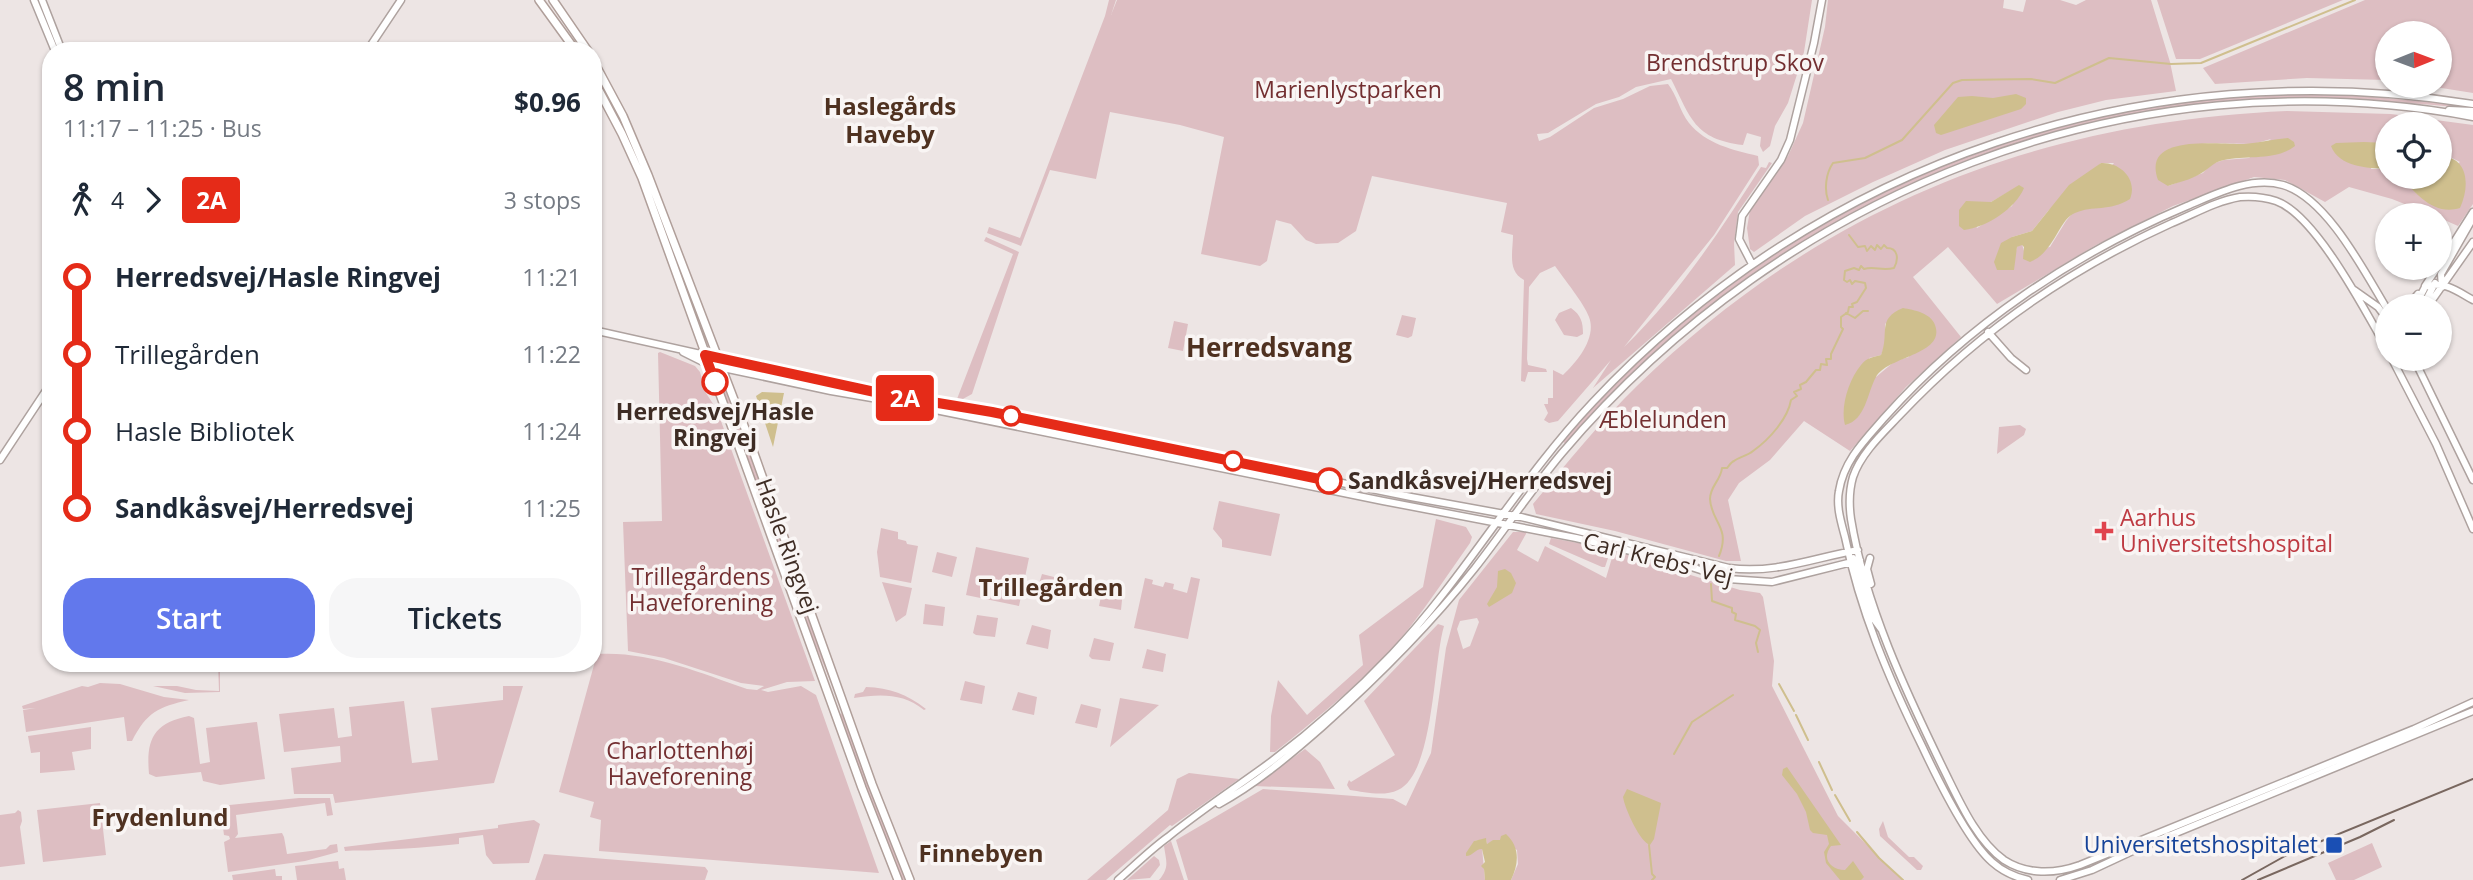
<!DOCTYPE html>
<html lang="en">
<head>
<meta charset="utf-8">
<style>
	:root { --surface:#fff; --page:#f6f6f7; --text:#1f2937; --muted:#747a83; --accent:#6278ec }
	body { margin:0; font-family:"Open Sans",sans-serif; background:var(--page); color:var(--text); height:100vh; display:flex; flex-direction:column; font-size:26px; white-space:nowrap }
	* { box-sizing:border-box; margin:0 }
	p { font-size:23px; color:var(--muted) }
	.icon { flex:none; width:38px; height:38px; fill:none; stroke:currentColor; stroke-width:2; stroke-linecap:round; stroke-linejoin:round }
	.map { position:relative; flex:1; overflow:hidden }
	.panel { position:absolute; left:42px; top:42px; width:560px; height:630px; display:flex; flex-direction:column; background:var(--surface); border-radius:28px; box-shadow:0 2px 5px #0004 }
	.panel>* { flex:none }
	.badge { padding:0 14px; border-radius:5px; font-size:24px; line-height:46px }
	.needle { width:46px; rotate:89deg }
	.controls { position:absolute; left:2375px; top:21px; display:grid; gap:14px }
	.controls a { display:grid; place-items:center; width:77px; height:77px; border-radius:50%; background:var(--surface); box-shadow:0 2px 5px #0004; font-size:35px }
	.map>.badge { position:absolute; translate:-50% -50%; box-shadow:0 0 0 4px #fff }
	.legs { display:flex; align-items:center; gap:10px; height:77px; padding:0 21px; font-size:23px }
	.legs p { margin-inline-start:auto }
	.head { display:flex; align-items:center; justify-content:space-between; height:119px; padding:0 21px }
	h1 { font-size:38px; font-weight:600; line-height:52px }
	.button { display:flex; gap:14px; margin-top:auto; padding:14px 21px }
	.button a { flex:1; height:80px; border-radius:28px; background:var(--accent); color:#fff; font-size:28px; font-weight:600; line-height:80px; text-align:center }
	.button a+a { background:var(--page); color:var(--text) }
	ul { padding:0 21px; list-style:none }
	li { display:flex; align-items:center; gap:24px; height:77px; font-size:26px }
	li i { display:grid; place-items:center; width:10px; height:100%; margin:0 9px; background:currentColor }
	li i::after { content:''; width:18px; height:18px; margin:-9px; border:5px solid; border-radius:50%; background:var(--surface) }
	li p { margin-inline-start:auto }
	li:first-child i { background:linear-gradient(#0000 50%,currentColor 0) }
	li:last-child i { background:linear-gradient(currentColor 50%,#0000 0) }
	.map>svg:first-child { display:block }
	.green { fill:#ddbec2; fill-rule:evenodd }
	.water { fill:#cfbf8e }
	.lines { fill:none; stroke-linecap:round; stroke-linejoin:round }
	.stream { stroke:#cfbf8e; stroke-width:2 }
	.tertiary-casing { stroke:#aea29f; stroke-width:9 }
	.secondary-casing { stroke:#b09f9a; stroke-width:10 }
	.tertiary { stroke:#fff; stroke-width:6 }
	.secondary { stroke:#fff; stroke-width:7 }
	.tram { stroke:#79675f; stroke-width:2 }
	.line-1-casing { stroke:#fff; stroke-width:16 }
	.line-1 { stroke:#e52b18; stroke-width:10 }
	.stop-1-dot { fill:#fff; stroke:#e52b18; stroke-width:3.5 }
	.health-dot { fill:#e0444e; stroke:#f9f5f4; stroke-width:2.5 }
	.transit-dot { fill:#1a4fb4; stroke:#f9f5f4; stroke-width:2.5 }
	.labels { text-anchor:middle; stroke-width:7; stroke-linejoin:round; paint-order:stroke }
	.park-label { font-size:23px; fill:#732f31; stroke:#f9f5f4 }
	.stop-label { font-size:23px; font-weight:bold; fill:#3e2c24; stroke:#f9f5f4 }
	.health-label { font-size:23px; fill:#be3a42; stroke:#f9f5f4; text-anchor:start }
	.street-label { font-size:23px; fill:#3e2c24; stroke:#f9f5f4 }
	.transit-label { font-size:23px; fill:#164399; stroke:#f9f5f4; text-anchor:end }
	.neighbourhood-label { font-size:24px; font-weight:bold; fill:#4f3120; stroke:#f9f5f4 }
	.quarter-label { font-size:26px; font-weight:bold; fill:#4f3120; stroke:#f9f5f4 }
</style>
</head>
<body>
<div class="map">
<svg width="2473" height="880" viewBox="0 0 2473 880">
	<rect width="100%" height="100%" fill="#ede5e4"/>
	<!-- green -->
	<path class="green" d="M1109,0h7l-5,15 6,-15h695l-8,52 -16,51 -13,23 -5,20 -7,6 -3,-6 1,-9 -14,-4 -4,12c-49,-6 -52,-27 -72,-66l-35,8 -17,10 -23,7 -48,29 -11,1 2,7 11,-4 44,-29 29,-9 27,-13 18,-2c9,11 12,28 21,39 17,21 44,27 69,33l1,9 -45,70 -90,112c55,-53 96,-116 137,-180l5,1 3,-6 3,1 -34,49 -4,31 1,22 -142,123 18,-28 -53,61 -9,2 -5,-3 4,-7 -4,-9h4v-6h5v-28l10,5c14,-13 34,-37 26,-58 -5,-14 -25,-38 -34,-51l-15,7 -11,14 -2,72 1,6 18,4 1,3h-19l-3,10 -4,-1 3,-101c-17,-9 -11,-28 -11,-45l-12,-3 6,-29 -135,-27 -16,55 -18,12 -22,1 -10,-4 -15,-16 -15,-4 -9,41 -7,5 -59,-12 23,-117 -44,-12 -70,-13 -14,67 -46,-9 -29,76 -34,-13 2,-6 31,11 85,-222z
		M1828,0h176l-1,8 20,4 3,-12h34l16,5 10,-5h65l19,62 6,29 -70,9 -48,12 -113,38 -72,32 -68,34 -51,36 -4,-3 -3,-21 3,-18 38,-54 15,-33 22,-96z
		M2157,0h186l-143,59h-24z
		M2365,0h108v93l-44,-7h11v-53h-53v47l-80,-2 -92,6 -12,-16z
		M2314,94l48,2 79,7 32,7c-35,-6 -70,-7 -105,-9 -314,-15 -596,105 -802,343l-4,-3c147,-174 353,-291 577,-332 58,-11 116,-13 175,-15z
		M2287,111l104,3 82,11v79l-15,22 -18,-8v-3h-8l-40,-16 -43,-12 -24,15 -40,-22 -31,-3 -81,29 -77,39 -99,59 -49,-57 -35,30 48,60 -55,50 -56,64 -46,-30 -34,39 -31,23 -11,17 13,61h-15l-111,-30 -79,-17 -3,-10c34,-41 67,-82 105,-119 183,-177 396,-263 649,-274zM2387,124h53v32l12,2 8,4 -43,32 -16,-17h-14v-8h-16l6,-27 10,1zM2271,139l-22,19 -25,2 -13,4 -8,9 -35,13 1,-37 39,-6 45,1zM2101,163h13l-48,58 -16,26 -26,4 -2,-7 -5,3 -3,12 -2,-22 20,-6 16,-20zM2019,186l-7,20 -35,22 -11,-26h25zM1885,323l24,34 -14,4 -19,16 -7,-19 12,-3 4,-10z
		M986,237l33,15 -47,142 -11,6 -4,-1 56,-145 -29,-13z
		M1571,308c10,7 12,14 12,26l-6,3 -13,-2 -9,-15 4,-7z
		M1402,315l14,3 -4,18 -4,2 -12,-3z
		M1174,321l14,3 -5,27 -15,-3z
		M660,352l35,14 5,6 6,21 11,17 98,271 -28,1 -26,8 7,2 33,-6 15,9 63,178 -280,-22 2,-31 -11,-3 4,-15 -35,-10 38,-138c52,-3 101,18 150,35l10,1 7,-4 -23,-3 -77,-25 -36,-7 -5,-129 39,-1 -4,-168z
		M716,375h3l27,66 90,254 -26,-63z
		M2020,425l6,4 -2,6 -27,19 2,-27z
		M1219,501l61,13 -9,42 -49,-9v-7l-9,-11z
		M1436,519l30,8 6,10 -2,6c-20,28 -39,57 -60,84 -35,45 -90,89 -135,125h-5l1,-36 7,-36 29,35 56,-50 -4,-30 64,-48z
		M881,528l17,4v7l8,2 1,3 11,2 -7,37 -31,-6 -3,-25z
		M1513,532h14l-10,18 21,12 7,-16 61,32 8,-27 58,15 12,7 56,17 20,3 3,4 11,64 -2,25 66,130 64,64h-391l7,-16 -1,-14 -16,-10 -14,4 -1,-5 -12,2 4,8 4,-1 3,32h-297l-12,-40 87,-51 130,10 13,7 25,-53 15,-105 13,-48zM1477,618l2,4 -9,24 -7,3 -6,-20 3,-8z
		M1551,538l54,10 4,7 -4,12h-3l-53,-23z
		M976,547l53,11 -10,48 -53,-11z
		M937,552l20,5 -5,20 -20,-5z
		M1042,574l20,5 -4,18 -22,-4z
		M1191,577l9,2 -12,60 -54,-11 11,-50 8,2 -1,4 11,3 2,-5 9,2 -1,5 14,4z
		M882,582l30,6 -6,27 -10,7z
		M1103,587l20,3 -2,20 -22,-4z
		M925,604l20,3 -2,19 -20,-2z
		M977,615l21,3 -3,19 -19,-2 -3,-2z
		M1438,624l6,2c-11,37 -10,148 -46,164 -14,7 -34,2 -48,0l-3,-5 2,-5 2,2 44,-27 -31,-54z
		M1032,625l19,5 -3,19 -22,-5z
		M1094,638l20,5 -4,18 -18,-2 -3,-3z
		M1147,649l19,5 -3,18 -21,-4z
		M218,663h2v29l-35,1 -32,-7h24l19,4 23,1z
		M965,681l20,5 -3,18 -22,-4z
		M100,683l20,1 44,13 25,3c-31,7 -42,12 -57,41h-5l-3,-24 -98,15 -3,-22 13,-2 -13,1 -1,-3 60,-20 6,1z
		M503,686h20l-29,97 -159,20 -2,-9h-39l-3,-26 50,-6 -1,-16 -56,6 -5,-38 55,-6 4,30 14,-2 -3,-29 55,-6 8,62 26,-3 -7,-52 72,-8z
		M866,687c24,1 41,7 60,22l-2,1c-21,-17 -44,-16 -70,-12l1,-4 8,-2z
		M1018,692l19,5 -3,18 -22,-5z
		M1120,698l39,7 -49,42z
		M1081,704l20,5 -4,19 -22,-5z
		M844,713l29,83 34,84h-6l-60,-161 -1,-5z
		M189,716l5,2 6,46 10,-2 -4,-34 51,-6 8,57 -45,6 -17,-4 -2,-9 -45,5 -7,-3c-3,-34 4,-51 40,-58z
		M91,727v22l-19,3 3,18 -35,3v-21l-9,1 -3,-17z
		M1305,749l15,13 15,27 -81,-3z
		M1189,773l50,6 -67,47 -2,-1 -64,55h-19l81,-70 9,-31z
		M299,798h31l3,17 -6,1 -2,-13 -89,12 2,19 -3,4 47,-5 2,4 3,17 39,-5 4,-4 7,-1 1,8 -33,9 -77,11 -4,-30 6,-3 -1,-3 -5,-1 -4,-29z
		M100,803l6,52 -63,7 -6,-52z
		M18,810l3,2 1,9 -2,6 5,37 -25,3v-52l15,-2z
		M534,820l6,4 -11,39 -36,1 -7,-9 -3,-20 -24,3v6c-28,3 -54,5 -82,6 -11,1 -21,0 -32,1l-1,-4 154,-19v-3z
		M1883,821l5,16 21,20h5l9,9 -2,4h-4l-37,-34 -1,-7z
		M1171,841l13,39h-25c11,-13 7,-19 5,-34z
		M2372,843l10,24 -28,13h-18l-8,-17z
		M544,854l161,13 3,4 -3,9h-170z
		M1154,856l5,4 1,5 -10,13 -23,2z
		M338,861l1,8 5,-1 2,12h-49l-2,-14z
		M275,869l1,7h6v4h-49l-1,-5z"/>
	<!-- water -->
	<path class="water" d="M2016,94l10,4v6l-5,5 -80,26 -5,-2 -2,-8 24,-28 14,-1 21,2z
		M2288,138l6,4 1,4c-19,15 -49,9 -71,14 -11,2 -15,9 -24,14 -10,6 -21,8 -32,12l-10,-6c-17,-47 59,-35 86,-36 15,-1 29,-5 44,-6z
		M2364,142l23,1v26c-20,-1 -48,-2 -56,-23l5,-3z
		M2440,156c29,1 30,30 20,52 -26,8 -44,-14 -59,-31h39z
		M2101,163c19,-1 37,16 29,36 -21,13 -37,6 -55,14 -17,7 -20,39 -45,49l-7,-3 1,-12 -2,-2 -5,2 -3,23h-17l-3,-8 7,-19 11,-6 20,-6 37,-46z
		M2019,185l5,3c-9,21 -37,39 -60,42l-5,-4v-16l7,-9 25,1z
		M1903,308c11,2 28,5 32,17 11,30 -47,31 -59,52 -9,16 -10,43 -31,48 -5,-18 4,-46 16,-60 5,-7 12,-8 20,-10 9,-22 -5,-36 22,-47z
		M762,392l22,1 -11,54 -17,-51z
		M1505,569l6,4 5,10 -4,10 -23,14 -2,-3 10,-17 1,-16z
		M1787,767l54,78 -10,1c-10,13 0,24 14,24l8,-9 11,16 -3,3h-21l-14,-17 -2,-11 5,-8 -2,-9 -14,-2 -3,-3 -4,-18 -9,-18 -15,-19 1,-6z
		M1627,789l34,14 -7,36 -4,6c-10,-3 -25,-36 -27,-48z
		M1506,834c14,13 13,29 5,46h-26l-1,-11 -3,-3 4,-4 -3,-13c-7,0 -9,7 -16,7v-3l8,-12 12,-3 1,6 6,-4h7l1,-4z"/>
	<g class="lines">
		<!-- stream -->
		<path class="stream" d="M1828,200c-4,-11 -2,-27 5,-37l32,-5 37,-18 51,-57 9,-3 69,-1 24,4 54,-25 62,6 30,-1 154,-63
			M1846,313l9,5 8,-7h5
			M1719,556c12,-29 -8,-34 -9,-57 0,-13 11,-19 12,-31h5c2,-2 4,-6 7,-7 5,-4 13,-5 19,-10 17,-12 35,-33 38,-51l6,-4 -3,-4 7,-3 -1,-4 6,-3 10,-12h4l1,-6 6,1 -1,-6h5v-5l12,-25 -2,-2v-10l7,-5 1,-5h4l-1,-3 5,-2 9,-14 -1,-5 -10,-2 -3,3 -2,-4 -3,2 -3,-2 1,-9 9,-3 5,2 2,-4 3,3c10,-3 18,2 30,-1 5,-9 4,-20 -7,-20l-3,-3 -3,4 -4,-4 -2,5 -4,-4 -4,5 -2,-5 -7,1 -9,-12
			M1711,584l1,17 20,7v4l4,2 -1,6 20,6 5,4 -4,13 2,9
			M1779,684l15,27
			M1796,715l12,25
			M1674,754l18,-32 41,-27
			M1819,762l13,28
			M1835,795l15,26
			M1857,832l22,26 24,22
			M1649,845l3,29 3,3 -3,3"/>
		<defs>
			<path id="tertiary" d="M34,0l21,51
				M42,0l20,51
				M367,51l34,-51
				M2449,110l24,1
				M1752,264l-13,-25 3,-23 39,-56 9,-20 24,-97 8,-43
				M2440,264l33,-52
				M2425,286l12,-18
				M2442,287l-1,-13 32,-56
				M2354,290l24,17 9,12
				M2408,306l10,-12
				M2415,306l10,-19c18,-7 32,4 48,13
				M2423,306l12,-23
				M2428,306l45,-64
				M593,330l270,60 129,22 419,85 110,20 208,51c47,6 84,-10 129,-18
				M1988,332l23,26 15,12
				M2387,349c-22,-38 -71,-134 -111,-148 -12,-4 -24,-5 -36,-4 -24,4 -46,17 -68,26 -102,46 -195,110 -272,192 -17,18 -39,38 -47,62 -4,14 -4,28 -2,42 14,86 55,173 93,251 15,30 32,70 60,90 23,15 51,14 76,5l334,-136 59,-27
				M683,352l26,13 122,26 70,12 482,98 193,37 97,23 55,18 44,3 88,-22
				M2392,359l44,85 37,85
				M2414,359l59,121
				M0,460l51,-77
				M1853,558l20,60 8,11
				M1870,558l-3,11 4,15
				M1219,804c37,-20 71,-49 103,-77 55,-49 107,-101 153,-159 29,-37 56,-78 87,-115 223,-263 568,-400 911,-336
				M1118,880c16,-14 32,-30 50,-43 32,-26 67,-49 100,-73 44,-33 86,-70 124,-110 74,-78 127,-174 201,-252 226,-241 554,-351 880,-298
				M2028,880c-13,-3 -26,-9 -36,-18 -25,-22 -55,-84 -70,-116 -33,-67 -62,-135 -77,-209 -4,-15 -9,-31 -6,-46 5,-31 26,-51 46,-74 82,-92 188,-163 302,-211 29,-12 63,-30 96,-21 44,13 81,86 104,124
				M2060,880l32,-10 45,-21 336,-138"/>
			<path id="secondary" d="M539,0l37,51
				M553,0l35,51
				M593,60l30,56 25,59 98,256 126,353 38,96
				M593,79l29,55 20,44 220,610 36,92"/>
		</defs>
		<!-- tertiary casing -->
		<use href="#tertiary" class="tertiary-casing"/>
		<!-- secondary casing -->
		<use href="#secondary" class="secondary-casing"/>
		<!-- tertiary -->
		<use href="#tertiary" class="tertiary"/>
		<!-- secondary -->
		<use href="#secondary" class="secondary"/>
		<!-- tram -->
		<path class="tram" d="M2242,880l43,-24 188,-77
			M2258,880l102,-43 34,-17"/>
	</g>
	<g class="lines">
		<defs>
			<path id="line-1" d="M715,382l-10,-27 179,39 108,18 337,69"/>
		</defs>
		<!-- line-1 casing -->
		<use href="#line-1" class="line-1-casing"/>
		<!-- line-1 -->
		<use href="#line-1" class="line-1"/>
	</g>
	<!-- markers -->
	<g class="stop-1-dot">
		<circle cx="715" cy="382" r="12"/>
		<circle cx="1011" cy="416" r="9"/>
		<circle cx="1233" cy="461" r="9"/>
		<circle cx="1329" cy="481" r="12"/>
	</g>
	<path class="health-dot" d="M2100.5 520.5h7v7h7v7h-7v7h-7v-7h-7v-7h7z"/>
	<rect class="transit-dot" x="2325" y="836" width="18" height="18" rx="3.5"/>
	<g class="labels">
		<!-- park labels -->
		<g class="park-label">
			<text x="1735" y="71">Brendstrup Skov</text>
			<text x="1348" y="98">Marienlystparken</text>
			<text x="1663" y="428">Æblelunden</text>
			<text x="701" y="585">Trillegårdens<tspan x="701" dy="26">Haveforening</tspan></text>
			<text x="680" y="759">Charlottenhøj<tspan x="680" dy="26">Haveforening</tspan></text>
		</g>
		<!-- stop labels -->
		<g class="stop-label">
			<text x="715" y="420">Herredsvej/Hasle<tspan x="715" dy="26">Ringvej</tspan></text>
			<text x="1348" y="489" text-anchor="start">Sandkåsvej/Herredsvej</text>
		</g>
		<!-- health labels -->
		<g class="health-label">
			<text x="2120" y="526">Aarhus<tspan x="2120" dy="26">Universitetshospital</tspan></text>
		</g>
		<!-- street labels -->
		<g class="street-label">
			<text transform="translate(787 546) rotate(70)" y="8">Hasle Ringvej</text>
			<text transform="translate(1658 559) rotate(14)" y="8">Carl Krebs' Vej</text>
		</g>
		<!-- transit labels -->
		<g class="transit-label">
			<text x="2318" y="853">Universitetshospitalet</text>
		</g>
		<!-- neighbourhood labels -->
		<g class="neighbourhood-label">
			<text x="890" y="115">Haslegårds<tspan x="890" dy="28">Haveby</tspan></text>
			<text x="1051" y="596">Trillegården</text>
			<text x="160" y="826">Frydenlund</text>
			<text x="981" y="862">Finnebyen</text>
		</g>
		<!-- quarter labels -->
		<g class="quarter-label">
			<text x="1269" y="357">Herredsvang</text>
		</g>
	</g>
</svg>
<div class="controls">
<a><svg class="needle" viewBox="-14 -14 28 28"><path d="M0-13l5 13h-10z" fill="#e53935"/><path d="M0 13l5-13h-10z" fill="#747a83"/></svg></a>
<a><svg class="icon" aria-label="locate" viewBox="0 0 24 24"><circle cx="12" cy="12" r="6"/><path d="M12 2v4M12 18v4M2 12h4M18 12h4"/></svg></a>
<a>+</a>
<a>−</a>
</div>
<b class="badge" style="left:905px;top:398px;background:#e52b18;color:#fff">2A</b>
<section class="panel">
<div class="head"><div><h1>8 min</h1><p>11:17 – 11:25 · Bus</p></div><b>$0.96</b></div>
<div class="legs"><svg class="icon" aria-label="walk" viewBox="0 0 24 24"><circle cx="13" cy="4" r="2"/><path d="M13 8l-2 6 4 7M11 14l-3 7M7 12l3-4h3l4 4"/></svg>4<svg class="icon" aria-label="forward" viewBox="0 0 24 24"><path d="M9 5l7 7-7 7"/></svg><b class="badge" style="background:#e52b18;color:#fff">2A</b><p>3 stops</p></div>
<ul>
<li><i style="color:#e52b18"></i><b>Herredsvej/Hasle Ringvej</b><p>11:21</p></li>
<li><i style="color:#e52b18"></i><span>Trillegården</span><p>11:22</p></li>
<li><i style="color:#e52b18"></i><span>Hasle Bibliotek</span><p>11:24</p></li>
<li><i style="color:#e52b18"></i><b>Sandkåsvej/Herredsvej</b><p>11:25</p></li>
</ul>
<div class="button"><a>Start</a><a>Tickets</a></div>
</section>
</div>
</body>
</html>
